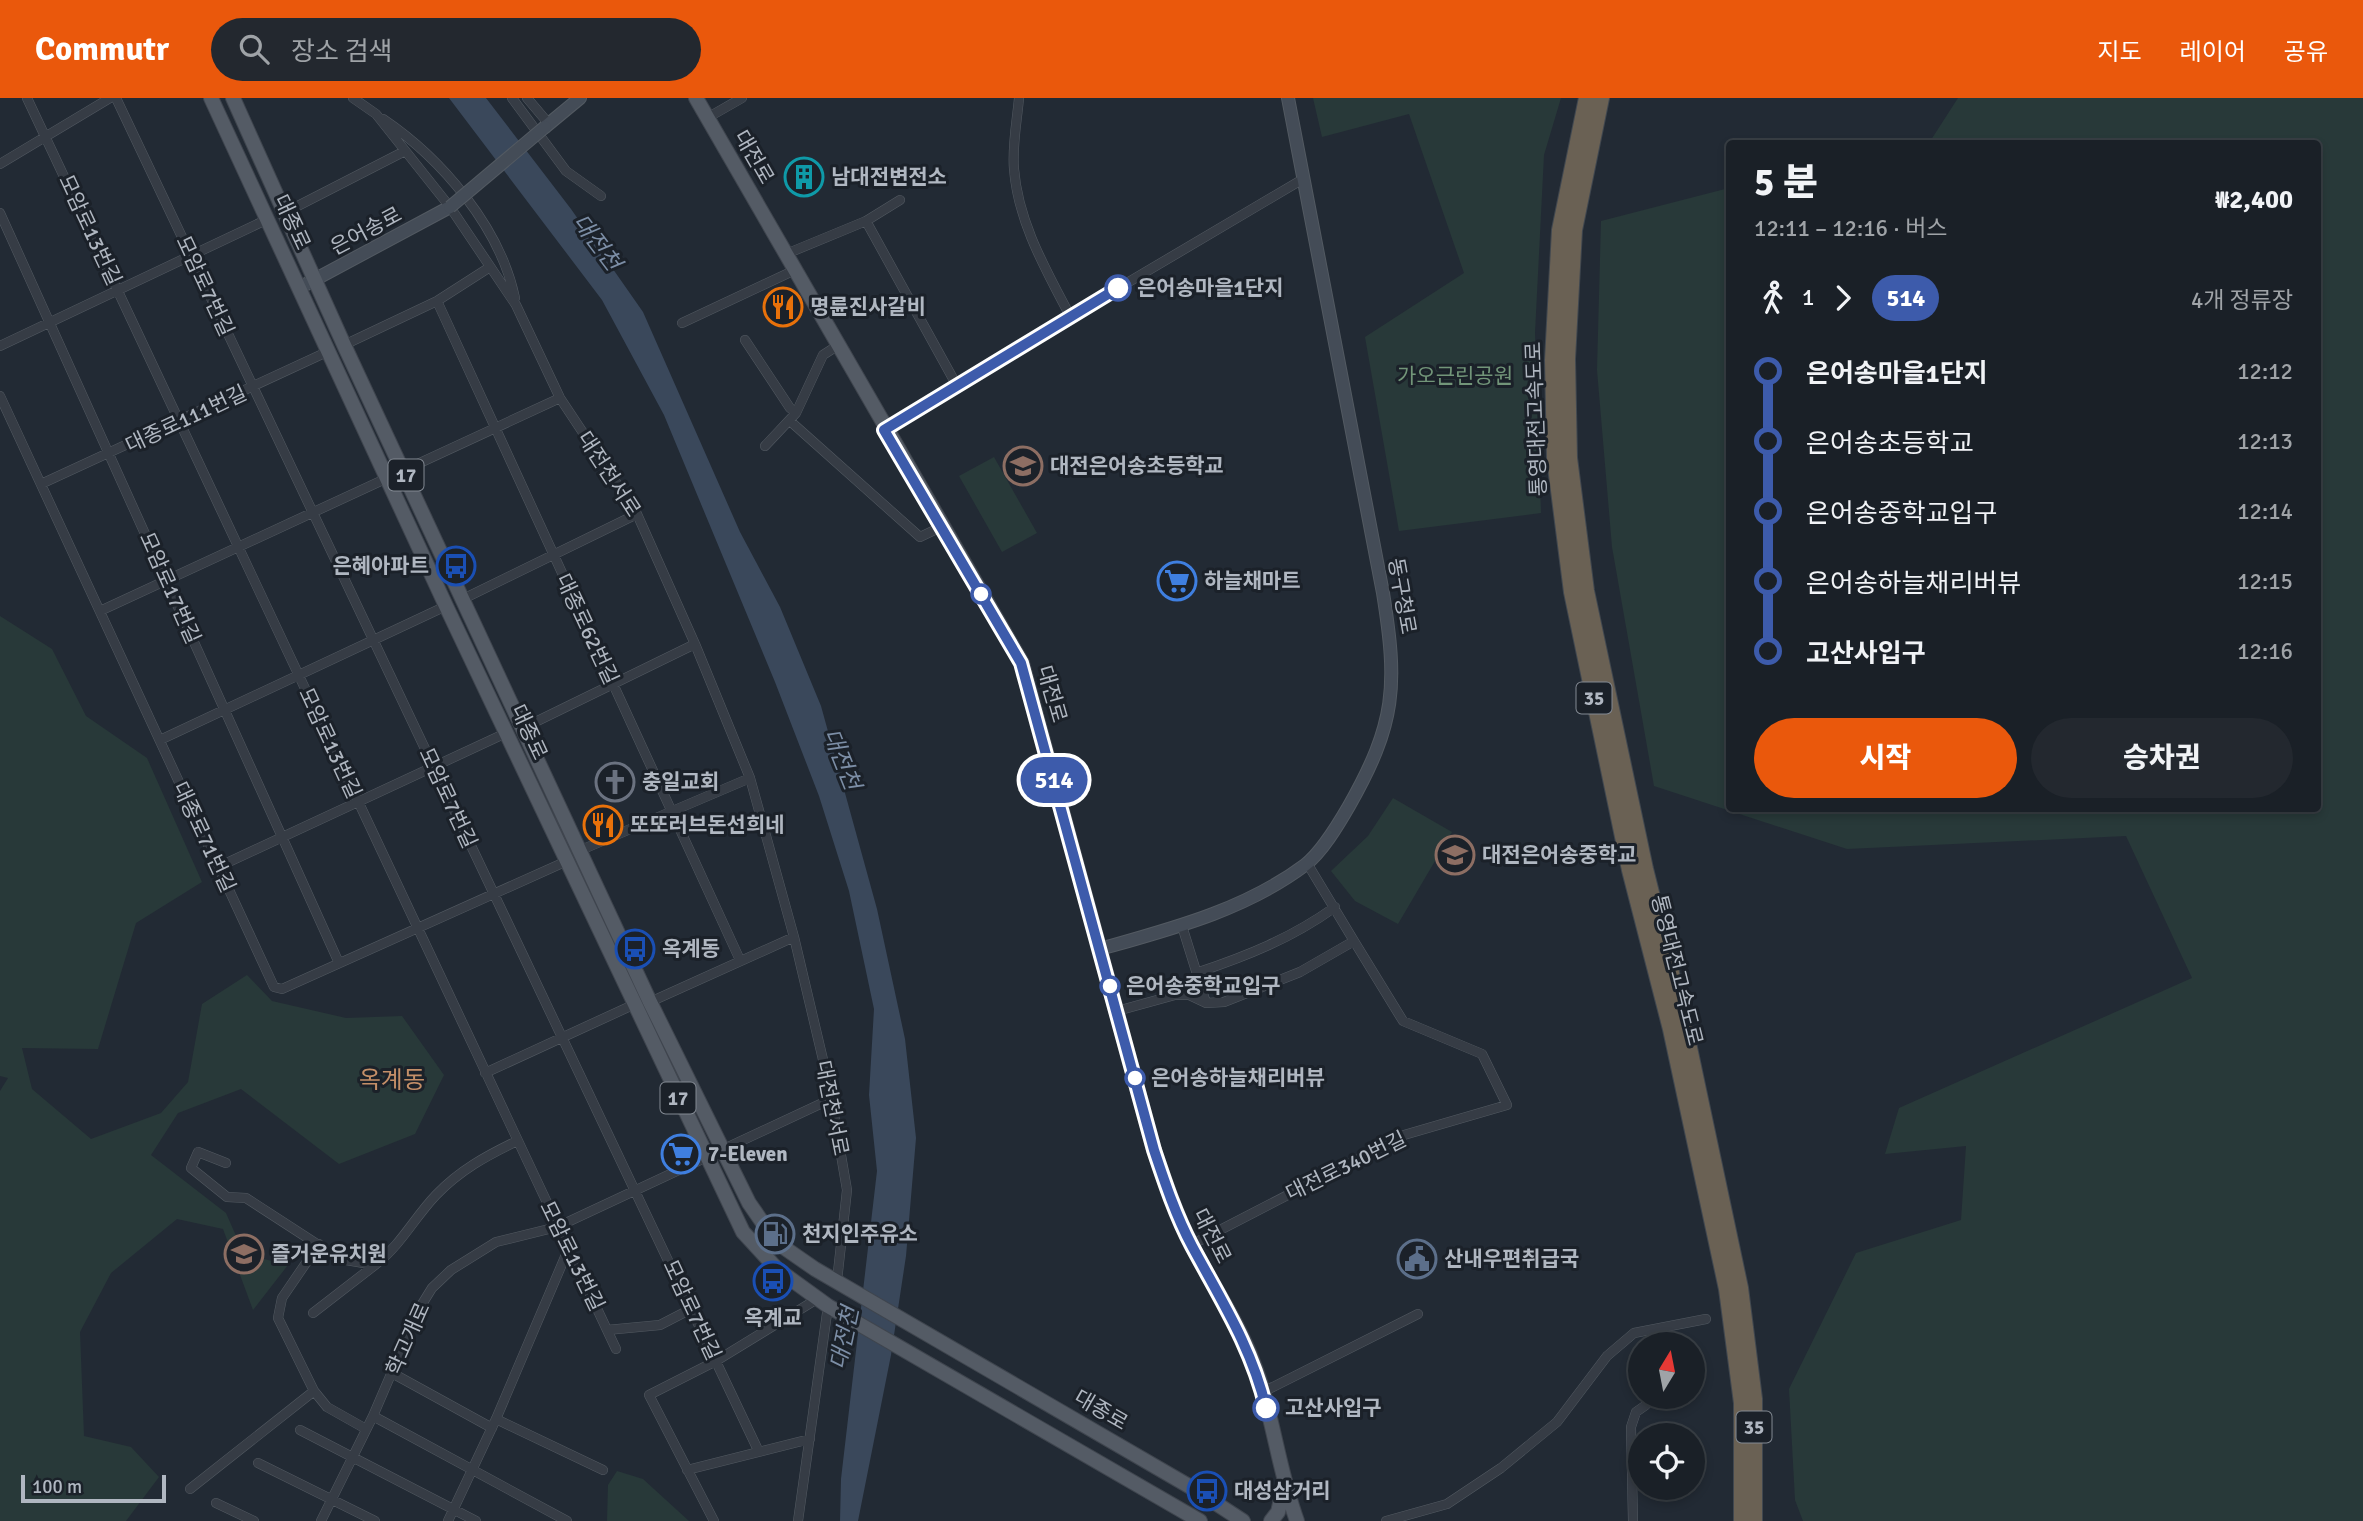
<!DOCTYPE html>
<html lang="ko">
<head>
<meta charset="utf-8">
<style>
	:root { --surface:#1a2027; --page:#23282f; --text:#f1f3f6; --muted:#9fa3a7; --line:#383e44; --accent:#ea580c }
	body { margin:0; font-family:Signika,"Noto Sans KR",sans-serif; background:var(--page); color:var(--text); height:100vh; display:flex; flex-direction:column; font-size:26px; white-space:nowrap }
	* { box-sizing:border-box; margin:0 }
	p { font-size:23px; color:var(--muted) }
	.icon { flex:none; width:38px; height:38px; fill:none; stroke:currentColor; stroke-width:2; stroke-linecap:round; stroke-linejoin:round }
	.map { position:relative; flex:1; overflow:hidden }
	.sheet { position:absolute; left:1726px; top:42px; width:595px; height:672px; display:flex; flex-direction:column; background:var(--surface); border-radius:7px; box-shadow:0 4px 10px #0003,0 0 0 2px var(--line) }
	.sheet>* { flex:none }
	.badge { padding:0 14px; border-radius:23px; font-size:24px; line-height:46px }
	.needle { width:46px; rotate:10deg }
	.fabs { position:absolute; left:1628px; top:1234px; display:grid; gap:14px }
	.fabs a { display:grid; place-items:center; width:77px; height:77px; border-radius:50%; background:var(--surface); box-shadow:0 4px 10px #0003,0 0 0 2px var(--line); font-size:35px }
	.scale { position:absolute; left:21px; bottom:18px; width:145px; box-sizing:border-box; padding-left:7px; border:4px solid #b0b7c1; border-top:0; font-size:19px; line-height:24px; white-space:nowrap; color:#b0b7c1; -webkit-text-stroke:5px #1b2129; paint-order:stroke }
	.map>.badge { position:absolute; translate:-50% -50%; box-shadow:0 0 0 4px #fff }
	.legs { display:flex; align-items:center; gap:10px; height:77px; padding:0 28px; font-size:23px }
	.legs p { margin-inline-start:auto }
	.summary { display:flex; align-items:center; justify-content:space-between; height:119px; padding:0 28px }
	h1 { font-size:38px; font-weight:800; line-height:52px }
	.primary-button { display:flex; gap:14px; margin-top:auto; padding:14px 28px }
	.primary-button a { flex:1; height:80px; border-radius:42px; background:var(--accent); color:#fff; font-size:28px; font-weight:800; line-height:80px; text-align:center }
	.primary-button a+a { background:var(--page); color:var(--text) }
	ul { padding:0 28px; list-style:none }
	li { display:flex; align-items:center; gap:24px; height:70px; font-size:26px }
	li i { display:grid; place-items:center; width:10px; height:100%; margin:0 9px; background:currentColor }
	li i::after { content:''; width:18px; height:18px; margin:-9px; border:5px solid; border-radius:50%; background:var(--surface) }
	li p { margin-inline-start:auto }
	li:first-child i { background:linear-gradient(#0000 50%,currentColor 0) }
	li:last-child i { background:linear-gradient(currentColor 50%,#0000 0) }
	header { display:flex; align-items:center; gap:42px; box-sizing:border-box; height:98px; padding:0 35px; background:var(--accent); color:#fff }
	header strong { font-size:33px }
	nav { display:flex; gap:38px; margin-inline-start:auto; font-size:24px }
	.search { width:490px; height:63px; background:var(--page); display:flex; align-items:center; gap:18px; box-sizing:border-box; padding:0 24px; border-radius:38px; color:var(--muted); font-size:26px }
	.map>svg:first-child { display:block }
	.green { fill:#283939 }
	.water { fill:#3a485b }
	.lines { fill:none; stroke-linecap:round; stroke-linejoin:round }
	.street-casing { stroke:#535a62; stroke-width:10 }
	.secondary-casing { stroke:#535a62; stroke-width:14 }
	.primary-casing { stroke:#3f454e; stroke-width:16 }
	.highway-casing { stroke:#40474f; stroke-width:18 }
	.street { stroke:#363c45; stroke-width:9 }
	.secondary { stroke:#444c57; stroke-width:12 }
	.primary { stroke:#545b65; stroke-width:14 }
	.highway { stroke:#6a6154; stroke-width:16 }
	.secondary-bridge-casing { stroke:#535a62; stroke-width:14; stroke-linecap:butt }
	.secondary-bridge { stroke:#444c57; stroke-width:12 }
	.line-1-casing { stroke:#fff; stroke-width:16 }
	.line-1 { stroke:#3d5bab; stroke-width:10 }
	.stop-1-dot { fill:#fff; stroke:#3d5bab; stroke-width:3.5 }
	.labels { text-anchor:middle; stroke-width:6; stroke-linejoin:round; paint-order:stroke }
	.shield { fill:#1b2129; stroke:#838a93; stroke-width:2 }
	.shield-label { font-size:19px; font-weight:bold; fill:#b0b7c1 }
	.street-label { font-size:21px; fill:#b0b7c1; stroke:#1b2129 }
	.poi-label { font-size:21px; font-weight:bold; fill:#b0b7c1; stroke:#1b2129; text-anchor:start }
	.stop-label { font-size:21px; font-weight:bold; fill:#b0b7c1; stroke:#1b2129; text-anchor:start }
	.park-label { font-size:21px; fill:#729579; stroke:#1b2129 }
	.water-label { font-size:23px; font-style:italic; fill:#7c8ea6; stroke:#1b2129 }
	.quarter-label { font-size:24px; fill:#c48f68; stroke:#1b2129 }
</style>
</head>
<body>
<header>
<strong>Commutr</strong>
<div class="search"><svg class="icon" aria-label="search" viewBox="0 0 24 24"><circle cx="10" cy="10" r="6"/><path d="M15 15l6 6"/></svg>장소 검색</div>
<nav><a>지도</a><a>레이어</a><a>공유</a></nav>
</header>
<div class="map">
<svg width="2363" height="1423" viewBox="0 0 2363 1423">
	<rect width="100%" height="100%" fill="#222a34"/>
	<!-- green -->
	<path class="green" d="M1313,0h248l-17,57 -9,178 6,180 -142,18 -34,-194 99,-64 -55,-159 -87,23z
		M1958,0h405v1423h-560l-8,-21 -6,-111 67,-136 105,-33 5,-74 -81,8 14,-46 293,-130 -66,-142 -279,13 -193,-63 -42,-239 -15,-177 4,-149 128,-33v620h588v-664l-388,-1z
		M994,359l43,76 -35,19 -43,-76z
		M0,518l52,33 34,67 61,42 55,124 -66,41 -38,126 -76,-1 10,41 59,50 70,-26 27,-31 14,-78 45,-29 25,26 74,17 56,-2 42,59 -29,59 -76,30 -98,-75 -63,24 -27,42 75,58 18,41 44,11 -35,45 -30,-81 -46,-10 -66,54 -31,59 4,104 47,11 28,30 -33,44h-126v-430l8,-13 -8,-2z
		M1393,700l59,34 -54,92 -43,-23 -24,-30 37,-35z
		M617,1373l26,8 46,42h-82l1,-36z"/>
	<!-- water -->
	<path class="water" d="M449,0h37l85,111 72,103 97,220 40,75 41,99 56,203 28,130 11,99 -10,118 -15,99 -33,166h-18l1,-42 36,-308 -8,-76 5,-86 -25,-118 -30,-95 -44,-114 -111,-267 -62,-115z"/>
	<g class="lines">
		<defs>
			<path id="street" d="M27,0l589,1251
				M116,0l642,1352
				M353,0l23,16 74,93 66,98 44,93 77,116 58,130 55,134 44,159 35,148 18,105 -10,91
				M512,0l54,73 35,25
				M527,0l22,26
				M1019,0c-2,23 -7,48 -5,71 4,53 32,101 56,147
				M707,20l35,-20
				M383,21c59,40 117,108 132,179
				M0,66l110,-66
				M0,115l339,750
				M284,115l119,-61
				M866,123l90,163
				M786,156l80,-33 34,-21
				M437,203l303,659
				M682,225l113,-53
				M745,242l45,68 6,5
				M344,247l93,-44 53,-34
				M0,248l268,-127
				M0,298l274,591 8,2 285,-128
				M790,323l130,116 21,-10
				M884,332l72,-46 347,-205
				M765,348l31,-33 27,-58 14,-9
				M41,386l288,-133
				M463,501l174,-85
				M100,513l460,-213
				M523,630l172,-84
				M160,642l286,-134
				M581,752l169,-72
				M218,769l288,-134
				M1182,828l24,77
				M1196,875c51,-17 96,-35 139,-66
				M650,904l144,-65
				M1117,913l58,-16h14l17,8 18,-1 76,-30 54,-31 -47,-78
				M485,975l150,-69
				M226,1065l-28,-11 -7,16 36,29 19,1 94,61 35,6c26,-20 39,-47 61,-70 24,-25 50,-39 81,-54
				M319,1146l-37,54 -4,20 36,73 13,16 39,22
				M1191,1147l213,-110 103,-30 -25,-51 -79,-33 -49,-80
				M313,1215l62,-48
				M607,1232l53,-5 31,-16
				M392,1275l100,55
				M1263,1294l155,-78
				M373,1318l194,105
				M496,1321l107,51
				M300,1332l176,91
				M258,1365l117,58
				M687,1372l123,-31
				M190,1391l124,-98
				M216,1405l38,18
				M321,1423l52,-105 46,-107 13,-21 19,-18 45,-28 61,-15 274,-128
				M448,1423l48,-102 72,-169
				M714,1423l-65,-126 67,-34 101,-62
				M798,1423l30,-215
				M1386,1423l61,-17 54,-36 56,-46 50,-66 27,-23 72,-14
				M1633,1423l-2,-94 5,-15 10,-7"/>
			<path id="secondary" d="M545,29l35,-29
				M299,190l151,-81
				M1100,851c71,-20 145,-39 205,-84 17,-13 33,-40 44,-59 47,-83 49,-120 34,-213l-95,-495"/>
			<path id="primary" d="M211,0l235,508 297,626 34,37 51,37 372,215
				M233,0l111,247 306,657 99,201 27,39 39,27 379,220 49,32
				M696,0l326,565 132,487c11,32 22,64 37,94 20,40 46,76 62,118 20,51 25,107 44,159
				M1271,1423l7,-9 6,-26"/>
			<path id="highway" d="M1587,0l-27,132 -7,130 2,99 17,133 58,278 41,159 56,260 15,114v118
				M1601,0l-27,132 -7,129 2,99 17,133 59,278 40,160 55,259 14,111v122"/>
		</defs>
		<!-- street casing -->
		<use href="#street" class="street-casing"/>
		<!-- secondary casing -->
		<use href="#secondary" class="secondary-casing"/>
		<!-- primary casing -->
		<use href="#primary" class="primary-casing"/>
		<!-- highway casing -->
		<use href="#highway" class="highway-casing"/>
		<!-- street -->
		<use href="#street" class="street"/>
		<!-- secondary -->
		<use href="#secondary" class="secondary"/>
		<!-- primary -->
		<use href="#primary" class="primary"/>
		<!-- highway -->
		<use href="#highway" class="highway"/>
		<defs>
			<path id="secondary-bridge" d="M450,109l95,-80"/>
		</defs>
		<!-- secondary-bridge casing -->
		<use href="#secondary-bridge" class="secondary-bridge-casing"/>
		<!-- secondary-bridge -->
		<use href="#secondary-bridge" class="secondary-bridge"/>
	</g>
	<g class="lines">
		<defs>
			<path id="line-1" d="M1118,190l-234,142 137,233 133,487c11,33 22,66 38,96 29,54 60,102 74,162"/>
		</defs>
		<!-- line-1 casing -->
		<use href="#line-1" class="line-1-casing"/>
		<!-- line-1 -->
		<use href="#line-1" class="line-1"/>
	</g>
	<!-- icons -->
	<defs>
		<symbol id="building-ring" viewBox="-11 -11 22 22"><circle r="9.5" fill="#1b2129" stroke="#0f9aa8" stroke-width="1.5"/><path d="M-4-6H4V6H1V3H-1V6H-4ZM-2.5-4.3h1.7v1.8h-1.7ZM.8-4.3h1.7v1.8H.8ZM-2.5-1h1.7V.8h-1.7ZM.8-1h1.7V.8H.8Z" fill="#0f9aa8"/></symbol>
		<symbol id="restaurant-ring" viewBox="-11 -11 22 22"><circle r="9.5" fill="#1b2129" stroke="#e8710a" stroke-width="1.5"/><path d="M-5-6h1v4h1v-4h1v4h1v-4h1v5L-1.5 .5V6h-2V.5L-5-1ZM5-6V6H3V1.5H1.5Q1.5-4 5-6Z" fill="#e8710a"/></symbol>
		<symbol id="school-ring" viewBox="-11 -11 22 22"><circle r="9.5" fill="#1b2129" stroke="#8d6e63" stroke-width="1.5"/><path d="M0-5L7-2L0 1L-7-2ZM-4 1L0 2.5L4 1V4Q0 6-4 4Z" fill="#8d6e63"/></symbol>
		<symbol id="bus-ring" viewBox="-11 -11 22 22"><circle r="9.5" fill="#1b2129" stroke="#1a4fb4" stroke-width="1.5"/><path d="M-5-6H5V4H4V6H2V4H-2V6H-4V4H-5ZM-3.5-4V0h7V-4ZM-3.5 1.2v1.5H-2V1.2ZM2 1.2v1.5H3.5V1.2Z" fill="#1a4fb4"/></symbol>
		<symbol id="supermarket-ring" viewBox="-11 -11 22 22"><circle r="9.5" fill="#1b2129" stroke="#3f7fe0" stroke-width="1.5"/><path d="M-6-5.5h2.5l.6 2H6L4.5 2H-2.5L-4.4-4H-6ZM-1.5 3.2a1.3 1.3 0 1 0 .1 0ZM3 3.2a1.3 1.3 0 1 0 .1 0Z" fill="#3f7fe0"/></symbol>
		<symbol id="church-ring" viewBox="-11 -11 22 22"><circle r="9.5" fill="#1b2129" stroke="#6b7280" stroke-width="1.5"/><path d="M-1.2-6h2.4v3.5h3.3v2.4h-3.3V6h-2.4V-.1h-3.3v-2.4h3.3Z" fill="#6b7280"/></symbol>
		<symbol id="fuel-ring" viewBox="-11 -11 22 22"><circle r="9.5" fill="#1b2129" stroke="#5c6f8a" stroke-width="1.5"/><path d="M-5.5-6h7V0h2V4h1.3V-2.5L3-4.5l.8-.8L6-3V5H2.5V1h-1V6h-7ZM-4.2-4.7v3.2H.2V-4.7Z" fill="#5c6f8a"/></symbol>
		<symbol id="civic-ring" viewBox="-11 -11 22 22"><circle r="9.5" fill="#1b2129" stroke="#5c6f8a" stroke-width="1.5"/><path d="M-.6-6.5H3V-4.5H.6V-3L4-1V1h2V6H-6V1h2V-1L-.6-3ZM-1.2 2.5V6h2.4V2.5Z" fill="#5c6f8a"/></symbol>
	</defs>
	<g fill-rule="evenodd">
		<use href="#building-ring" x="782" y="57" width="44" height="44"/>
		<use href="#restaurant-ring" x="761" y="187" width="44" height="44"/>
		<use href="#school-ring" x="1001" y="346" width="44" height="44"/>
		<use href="#bus-ring" x="434" y="446" width="44" height="44"/>
		<use href="#supermarket-ring" x="1155" y="461" width="44" height="44"/>
		<use href="#church-ring" x="593" y="662" width="44" height="44"/>
		<use href="#restaurant-ring" x="581" y="705" width="44" height="44"/>
		<use href="#school-ring" x="1433" y="735" width="44" height="44"/>
		<use href="#bus-ring" x="613" y="829" width="44" height="44"/>
		<use href="#supermarket-ring" x="659" y="1034" width="44" height="44"/>
		<use href="#fuel-ring" x="753" y="1114" width="44" height="44"/>
		<use href="#school-ring" x="222" y="1134" width="44" height="44"/>
		<use href="#civic-ring" x="1395" y="1139" width="44" height="44"/>
		<use href="#bus-ring" x="751" y="1161" width="44" height="44"/>
		<use href="#bus-ring" x="1185" y="1371" width="44" height="44"/>
	</g>
	<!-- markers -->
	<g class="stop-1-dot">
		<circle cx="1118" cy="190" r="12"/>
		<circle cx="981" cy="496" r="9"/>
		<circle cx="1110" cy="888" r="9"/>
		<circle cx="1135" cy="980" r="9"/>
		<circle cx="1266" cy="1310" r="12"/>
	</g>
	<g class="labels">
		<!-- shield labels -->
		<g class="shield">
			<rect x="388.5" y="361.5" width="35" height="31" rx="5"/>
			<rect x="1576.5" y="584.5" width="35" height="31" rx="5"/>
			<rect x="660.5" y="984.5" width="35" height="31" rx="5"/>
			<rect x="1736.5" y="1313.5" width="35" height="31" rx="5"/>
		</g>
		<g class="shield-label">
			<text x="406" y="384">17</text>
			<text x="1594" y="607">35</text>
			<text x="678" y="1007">17</text>
			<text x="1754" y="1336">35</text>
		</g>
		<!-- street labels -->
		<g class="street-label">
			<text transform="translate(754 59) rotate(60)" y="7">대전로</text>
			<text transform="translate(292 124) rotate(65)" y="7">대종로</text>
			<text transform="translate(90 132) rotate(65)" y="7">모암로13번길</text>
			<text transform="translate(366 133) rotate(-28)" y="7">은어송로</text>
			<text transform="translate(205 188) rotate(65)" y="7">모암로7번길</text>
			<text transform="translate(186 321) rotate(-25)" y="7">대종로111번길</text>
			<text transform="translate(1536 321) rotate(-92)" y="7">통영대전고속도로</text>
			<text transform="translate(609 376) rotate(57)" y="7">대전천서로</text>
			<text transform="translate(170 490) rotate(66)" y="7">모암로17번길</text>
			<text transform="translate(1402 498) rotate(80)" y="7">동구청로</text>
			<text transform="translate(587 531) rotate(65)" y="7">대종로62번길</text>
			<text transform="translate(1052 596) rotate(74)" y="7">대전로</text>
			<text transform="translate(529 634) rotate(65)" y="7">대종로</text>
			<text transform="translate(330 645) rotate(65)" y="7">모암로13번길</text>
			<text transform="translate(448 700) rotate(65)" y="7">모암로7번길</text>
			<text transform="translate(204 739) rotate(65)" y="7">대종로71번길</text>
			<text transform="translate(1677 872) rotate(76)" y="7">통영대전고속도로</text>
			<text transform="translate(832 1010) rotate(79)" y="7">대전천서로</text>
			<text transform="translate(1346 1068) rotate(-26)" y="7">대전로340번길</text>
			<text transform="translate(1212 1138) rotate(63)" y="7">대전로</text>
			<text transform="translate(572 1158) rotate(64)" y="7">모암로13번길</text>
			<text transform="translate(692 1212) rotate(65)" y="7">모암로7번길</text>
			<text transform="translate(408 1241) rotate(-66)" y="7">학고개로</text>
			<text transform="translate(1101 1312) rotate(30)" y="7">대종로</text>
		</g>
		<!-- poi labels -->
		<g class="poi-label">
			<text x="831" y="86">남대전변전소</text>
			<text x="810" y="216">명륜진사갈비</text>
			<text x="1050" y="375">대전은어송초등학교</text>
			<text x="429" y="475" text-anchor="end">은혜아파트</text>
			<text x="1204" y="490">하늘채마트</text>
			<text x="642" y="691">충일교회</text>
			<text x="630" y="734">또또러브돈선희네</text>
			<text x="1482" y="764">대전은어송중학교</text>
			<text x="662" y="858">옥계동</text>
			<text x="708" y="1063">7-Eleven</text>
			<text x="802" y="1143">천지인주유소</text>
			<text x="271" y="1163">즐거운유치원</text>
			<text x="1444" y="1168">산내우편취급국</text>
			<text x="773" y="1227" text-anchor="middle">옥계교</text>
			<text x="1234" y="1400">대성삼거리</text>
		</g>
		<!-- stop labels -->
		<g class="stop-label">
			<text x="1137" y="197">은어송마을1단지</text>
			<text x="1126" y="895">은어송중학교입구</text>
			<text x="1151" y="987">은어송하늘채리버뷰</text>
			<text x="1285" y="1317">고산사입구</text>
		</g>
		<!-- park labels -->
		<g class="park-label">
			<text x="1455" y="285">가오근린공원</text>
		</g>
		<!-- water labels -->
		<g class="water-label">
			<text transform="translate(597 144) rotate(53)" y="8">대전천</text>
			<text transform="translate(842 661) rotate(68)" y="8">대전천</text>
			<text transform="translate(844 1240) rotate(-78)" y="8">대전천</text>
		</g>
		<!-- quarter labels -->
		<g class="quarter-label">
			<text x="392" y="990">옥계동</text>
		</g>
	</g>
</svg>
<div class="fabs">
<a><svg class="needle" viewBox="-14 -14 28 28"><path d="M0-13l5 13h-10z" fill="#e53935"/><path d="M0 13l5-13h-10z" fill="#9fa3a7"/></svg></a>
<a><svg class="icon" aria-label="locate" viewBox="0 0 24 24"><circle cx="12" cy="12" r="6"/><path d="M12 2v4M12 18v4M2 12h4M18 12h4"/></svg></a>
</div>
<div class="scale">100 m</div>
<b class="badge" style="left:1054px;top:682px;background:#3d5bab;color:#fff">514</b>
<section class="sheet">
<div class="summary"><div><h1>5 분</h1><p>12:11 – 12:16 · 버스</p></div><b>₩2,400</b></div>
<div class="legs"><svg class="icon" aria-label="walk" viewBox="0 0 24 24"><circle cx="13" cy="4" r="2"/><path d="M13 8l-2 6 4 7M11 14l-3 7M7 12l3-4h3l4 4"/></svg>1<svg class="icon" aria-label="forward" viewBox="0 0 24 24"><path d="M9 5l7 7-7 7"/></svg><b class="badge" style="background:#3d5bab;color:#fff">514</b><p>4개 정류장</p></div>
<ul>
<li><i style="color:#3d5bab"></i><b>은어송마을1단지</b><p>12:12</p></li>
<li><i style="color:#3d5bab"></i><span>은어송초등학교</span><p>12:13</p></li>
<li><i style="color:#3d5bab"></i><span>은어송중학교입구</span><p>12:14</p></li>
<li><i style="color:#3d5bab"></i><span>은어송하늘채리버뷰</span><p>12:15</p></li>
<li><i style="color:#3d5bab"></i><b>고산사입구</b><p>12:16</p></li>
</ul>
<div class="primary-button"><a>시작</a><a>승차권</a></div>
</section>
</div>
</body>
</html>
